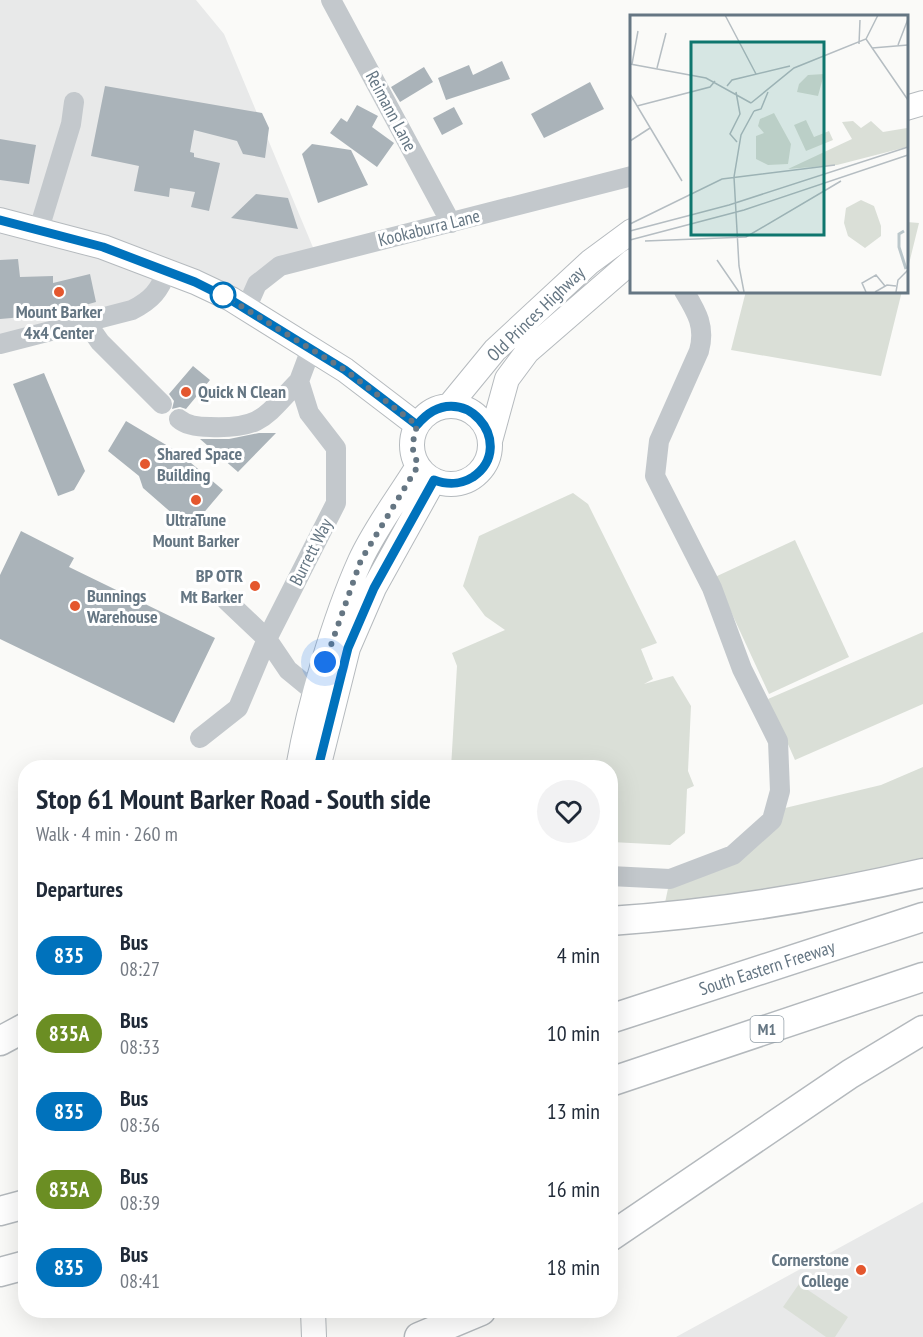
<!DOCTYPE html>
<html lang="en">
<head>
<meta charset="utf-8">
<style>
	:root { --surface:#fff; --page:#f2f2f3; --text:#1f2937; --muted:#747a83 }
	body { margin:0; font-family:"PT Sans Narrow",sans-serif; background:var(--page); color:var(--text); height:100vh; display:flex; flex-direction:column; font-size:22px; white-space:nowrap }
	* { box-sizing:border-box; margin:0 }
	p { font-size:20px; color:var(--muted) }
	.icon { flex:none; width:33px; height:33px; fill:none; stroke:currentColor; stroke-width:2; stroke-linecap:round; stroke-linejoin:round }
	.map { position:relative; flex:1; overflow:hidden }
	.side { position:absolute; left:18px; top:760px; width:600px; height:558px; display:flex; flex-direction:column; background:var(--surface); border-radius:24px; box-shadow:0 6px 24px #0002 }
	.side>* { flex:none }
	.badge { padding:0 12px; border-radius:20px; font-size:21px; line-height:39px }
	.you { position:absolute; width:30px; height:30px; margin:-15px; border:4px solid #fff; border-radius:50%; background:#1a73e8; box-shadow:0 0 0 9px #1a73e833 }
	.map>.badge { position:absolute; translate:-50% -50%; box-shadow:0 0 0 3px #fff }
	h2 { padding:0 18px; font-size:22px; line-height:54px }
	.round { display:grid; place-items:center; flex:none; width:63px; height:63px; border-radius:32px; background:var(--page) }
	.summary { display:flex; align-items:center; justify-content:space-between; height:102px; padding:0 18px }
	h1 { font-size:28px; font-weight:700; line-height:45px }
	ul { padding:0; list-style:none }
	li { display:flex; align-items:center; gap:18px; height:78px; padding:0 18px }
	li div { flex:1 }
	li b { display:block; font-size:22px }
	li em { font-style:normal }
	li .badge { min-width:66px; font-weight:700; text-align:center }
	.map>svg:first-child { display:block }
	.built { fill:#e8e9e9 }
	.green { fill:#dadfd7 }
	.building { fill:#aab3b9 }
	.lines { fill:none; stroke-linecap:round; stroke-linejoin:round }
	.major-casing { stroke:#b5babe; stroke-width:26 }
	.highway-casing { stroke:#b4b9bd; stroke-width:31 }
	.minor { stroke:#c3c8cc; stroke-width:20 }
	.major { stroke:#fff; stroke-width:24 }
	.highway { stroke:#fff; stroke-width:28 }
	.line-casing { stroke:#fff; stroke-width:14 }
	.line { stroke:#0072bc; stroke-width:9 }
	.walk { stroke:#657683; stroke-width:6; stroke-dasharray:0 10.8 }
	.poi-dot { fill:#e4572e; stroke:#fff; stroke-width:2 }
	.stop-dot { fill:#fff; stroke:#0072bc; stroke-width:3 }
	.labels { text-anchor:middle; stroke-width:6; stroke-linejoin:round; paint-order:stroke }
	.shield { fill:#fff; stroke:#939fa8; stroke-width:1.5 }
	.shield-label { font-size:16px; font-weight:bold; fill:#657683 }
	.street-label { font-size:18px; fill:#657683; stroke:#fff }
	.poi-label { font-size:18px; font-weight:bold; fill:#657683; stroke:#fff; text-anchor:start }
	.inset-river { fill:none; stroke:#bbc7cb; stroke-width:3 }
	.inset-road { fill:none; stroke:#b5bdc2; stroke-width:1.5 }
	.view { fill:#0f766e; fill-opacity:0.15; stroke:#0f766e; stroke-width:3 }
	.inset-edge { fill:none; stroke:#657683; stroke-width:3 }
</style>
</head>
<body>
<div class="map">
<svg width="923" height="1337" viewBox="0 0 923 1337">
	<rect width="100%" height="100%" fill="#fafaf8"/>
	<!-- built -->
	<path class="built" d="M0,0h196l28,34 93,223 -37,9 -34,43 -79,-39 -11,23 -156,51z
		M923,1202v135h-247z"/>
	<!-- green -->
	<path class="green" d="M907,222l12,1 -12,49 -1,-50z
		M746,291h156l-21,85 -150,-26z
		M573,493l15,11 69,139 -16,6 12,30 -9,5 29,-8 18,30 -3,65 6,15 -7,3 -2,44 -15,12 -59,-3 -1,-74h-159l6,-102 -5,-13 53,-23 -20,-14 -22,-30 16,-50z
		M795,540l54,117 -80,37 -54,-117z
		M923,632v72l-128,56 -27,-61z
		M923,767v106l-261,44 8,-38 63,-24 52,-47 96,-23z
		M799,1284l49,33 -13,20h-9l-43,-30z"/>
	<!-- building -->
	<path class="building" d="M502,61l8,18 -64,21 -8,-22 31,-13 4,10z
		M424,67l9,15 -33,20 -9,-15z
		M590,82l14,27 -60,29 -13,-24z
		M105,86l157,27 7,15 -4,30 -22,-4 -6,-13 -43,-11 -4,22 4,1v4l26,6 -11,48 -18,-4 4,-15 -25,-4 -1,9 -35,-6 5,-25 -48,-10z
		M357,105l21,11 -6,11 22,16 -17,24 -47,-34 11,-15 6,4z
		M454,107l9,17 -21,11 -9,-17z
		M0,139l36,6 -7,39 -29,-4z
		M312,144l39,6 17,35 -50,18 -16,-49z
		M256,194l32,4 10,31 -67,-11z
		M18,259l2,18 33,-1v7l37,-9 6,28 -43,12 -1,-6 -30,1 1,8 -23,2v-59z
		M193,366l17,14 -24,29 -6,-2 -8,2 2,-8 -5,-7z
		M44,373l41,98 -11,19 -16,6 -45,-112z
		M126,421l52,31 45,38 -33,39 -47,-41 -4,-12 -31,-25z
		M259,433h17l-38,39 -38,-33h29z
		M21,531l53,27 -5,9 146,71 -41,85 -174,-84v-64z"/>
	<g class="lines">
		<defs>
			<path id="major" d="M906,108l17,-5
				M0,220l103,27 92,35 36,17 114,71 72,55
				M449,406l46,-56 95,-88 42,-31
				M412 445a39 39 0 1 1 78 0a39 39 0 1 1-78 0Z
				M490,441l17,-62 20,-27 105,-91
				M298,768c11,-63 36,-149 62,-207 15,-33 39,-64 58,-95
				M318,768l30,-120 26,-60 60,-108
				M313,1311l1,26"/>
			<path id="highway" d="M610,921c106,-7 210,-24 313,-48
				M610,1019l313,-102
				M0,1041l26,-14
				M610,1082l313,-105
				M0,1211l26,-7
				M610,1237l240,-163 73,-44
				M0,1272l26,-7
				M419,1337l62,-26"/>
		</defs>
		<!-- major casing -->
		<use href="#major" class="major-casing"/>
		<!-- highway casing -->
		<use href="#highway" class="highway-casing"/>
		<!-- minor -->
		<path class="minor" d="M331,0l120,223
			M39,229l32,-105 3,-22
			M246,309l11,-25 23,-18 352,-90
			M86,322l14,20 62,62
			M0,344l132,-34c20,-10 28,-20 35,-40
			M179,419c8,7 20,8 31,8 53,2 55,-11 89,-46
			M226,600l41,39 21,31 28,23
			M200,738l38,-30 29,-69 69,-136v-55l-27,-35 -10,-32 12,-32
			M610,876l60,3 63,-24 39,-35 8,-29 -2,-50 -36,-72 -30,-81 -57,-112 4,-35 40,-90c7,-25 -3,-40 -15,-60"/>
		<!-- major -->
		<use href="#major" class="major"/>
		<!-- highway -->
		<use href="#highway" class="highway"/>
	</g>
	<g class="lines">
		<defs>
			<path id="line" d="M0,220l103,27 92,35 36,18 114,70 72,55c44,-53 103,20 56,52 -13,8 -25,8 -39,3l-60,108 -26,60 -30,120"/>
		</defs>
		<!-- line casing -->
		<use href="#line" class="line-casing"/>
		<!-- line -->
		<use href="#line" class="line"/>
		<!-- walk -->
		<path class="walk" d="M223,295l122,75 72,55 -5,21 6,20 -57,94 -36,102"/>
	</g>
	<!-- markers -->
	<g class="poi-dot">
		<circle cx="59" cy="292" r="6"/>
		<circle cx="186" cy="392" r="6"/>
		<circle cx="145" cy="464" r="6"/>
		<circle cx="196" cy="500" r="6"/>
		<circle cx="255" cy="586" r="6"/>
		<circle cx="75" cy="606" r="6"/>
		<circle cx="861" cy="1270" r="6"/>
	</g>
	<circle class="stop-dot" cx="223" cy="295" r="12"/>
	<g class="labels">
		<!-- shield labels -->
		<rect class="shield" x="750.5" y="1016" width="33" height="26" rx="4.5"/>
		<g class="shield-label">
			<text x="767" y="1035">M1</text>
		</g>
		<!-- street labels -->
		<g class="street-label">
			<text transform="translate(391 111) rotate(62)" y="6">Reimann Lane</text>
			<text transform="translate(429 228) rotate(-14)" y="6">Kookaburra Lane</text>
			<text transform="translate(536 314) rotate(-44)" y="6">Old Princes Highway</text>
			<text transform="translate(311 552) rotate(-63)" y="6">Burrett Way</text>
			<text transform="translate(767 968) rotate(-18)" y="6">South Eastern Freeway</text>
		</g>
		<!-- poi labels -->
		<g class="poi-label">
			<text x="59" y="318" text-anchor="middle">Mount Barker<tspan x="59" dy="21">4x4 Center</tspan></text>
			<text x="198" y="398">Quick N Clean</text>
			<text x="157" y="460">Shared Space<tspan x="157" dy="21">Building</tspan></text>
			<text x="196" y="526" text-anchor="middle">UltraTune<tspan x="196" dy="21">Mount Barker</tspan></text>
			<text x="243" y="582" text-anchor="end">BP OTR<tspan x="243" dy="21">Mt Barker</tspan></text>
			<text x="87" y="602">Bunnings<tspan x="87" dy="21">Warehouse</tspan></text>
			<text x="849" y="1266" text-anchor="end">Cornerstone<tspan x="849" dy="21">College</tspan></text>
		</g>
	</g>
	<!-- overview -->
	<g transform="translate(630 15)">
		<rect width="278" height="278" fill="#fafaf8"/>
		<path d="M194,59l-6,22 -21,-4 2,-8 9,-9zM144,98l17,31 -3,20 -20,1 -12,-6v-23l8,-3 -6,-7 2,-7zM176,105l8,17 15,-6 4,9 -27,11 -12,-26zM223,106l8,7 10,-7 12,11 24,-4v19l-70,18 -49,4 64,-30 -10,-17zM231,185l13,6 7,20v10l-16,12 -17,-12 -4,-13 2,-15z" fill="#dadfd7"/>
		<path class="inset-river" d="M274,216l-5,3v13l7,22"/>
		<path class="inset-road" d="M95,0l31,59M236,24l42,61M229,29l1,-24M268,30l10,-26M242,33l36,-3M0,49l76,14 45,25M2,49l6,-33M27,53l9,-35M97,71l5,-6 58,-14M106,77l4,22 -10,20 7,8M0,79l52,87M121,88l43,-35 72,-29 12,-24M7,91l73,-19 5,-6M124,96l7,-2 7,-17M0,126l20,-13M0,209l92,-45 113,-14M0,216l99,-26 179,-58M0,225l114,-30 164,-55M15,226l101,-4 95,-56M87,245l22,32M114,277l-5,-26 -5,-89 7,-42 13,-24M236,277l-4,-9 14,-8 9,11M245,277l12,-7 9,1M266,277l2,-12 10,-10"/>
		<path class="view" d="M61,27h133v193h-133z"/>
		<rect width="278" height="278" class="inset-edge"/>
	</g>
</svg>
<div class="you" style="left:325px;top:662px"></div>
<section class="side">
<div class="summary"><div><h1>Stop 61 Mount Barker Road - South side</h1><p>Walk · 4 min · 260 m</p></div><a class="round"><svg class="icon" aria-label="heart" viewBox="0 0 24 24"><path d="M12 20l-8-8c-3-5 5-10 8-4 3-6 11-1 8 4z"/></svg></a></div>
<h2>Departures</h2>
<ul>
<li><span class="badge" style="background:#0072bc;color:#fff">835</span><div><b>Bus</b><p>08:27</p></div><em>4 min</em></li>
<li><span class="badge" style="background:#6b8e23;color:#fff">835A</span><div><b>Bus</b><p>08:33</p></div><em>10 min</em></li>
<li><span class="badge" style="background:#0072bc;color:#fff">835</span><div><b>Bus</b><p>08:36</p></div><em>13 min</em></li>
<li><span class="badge" style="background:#6b8e23;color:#fff">835A</span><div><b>Bus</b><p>08:39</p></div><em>16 min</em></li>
<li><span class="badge" style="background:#0072bc;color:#fff">835</span><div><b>Bus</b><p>08:41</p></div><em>18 min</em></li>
</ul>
</section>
</div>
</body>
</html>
